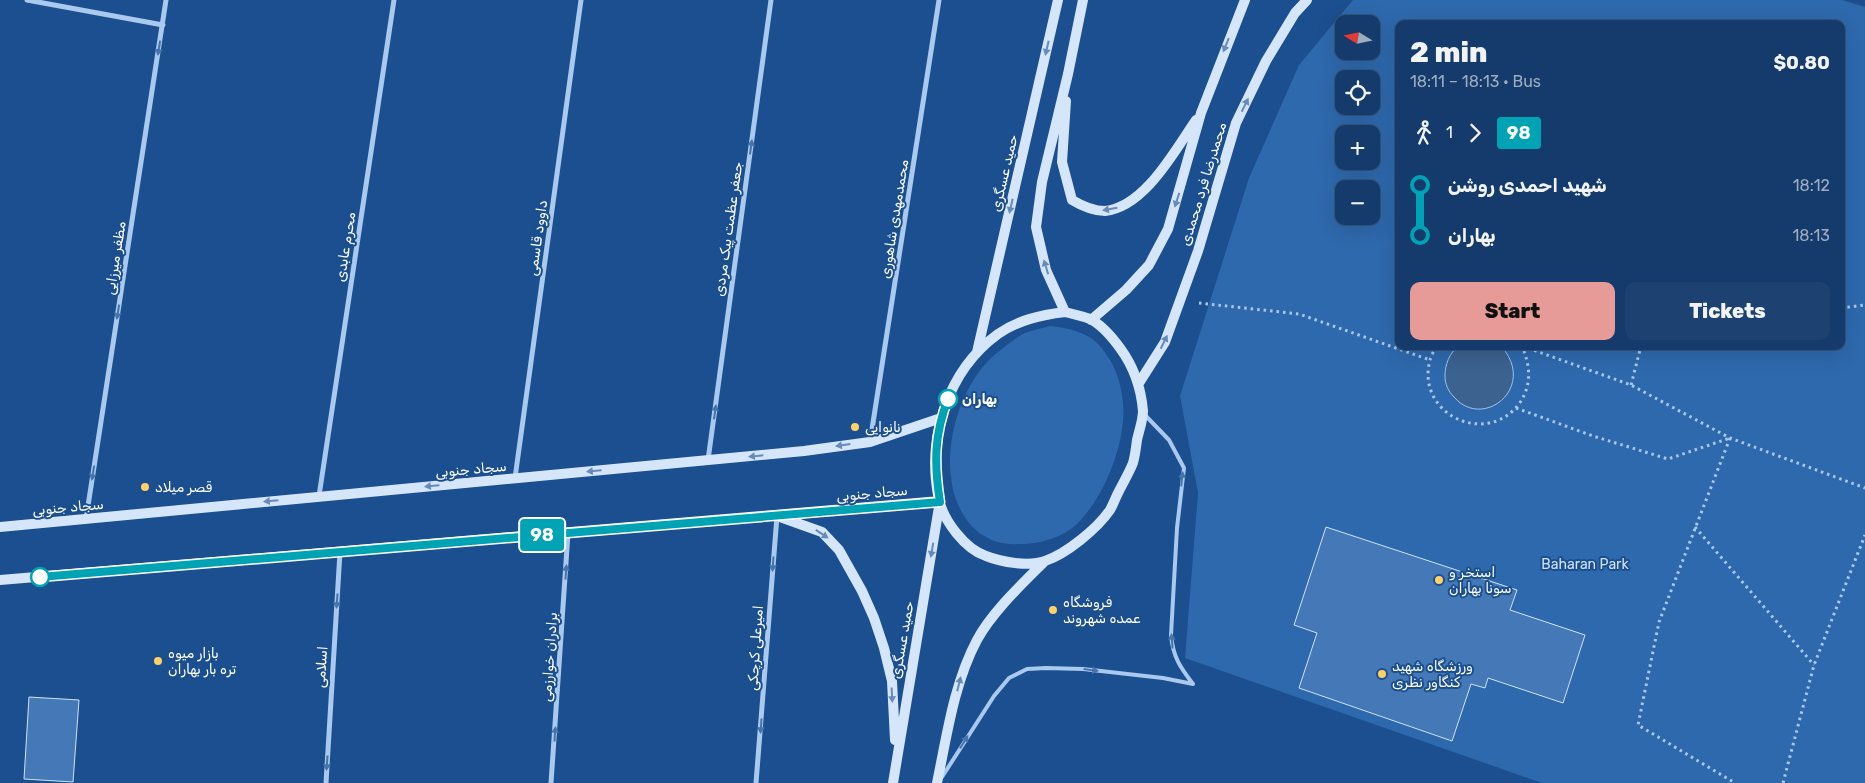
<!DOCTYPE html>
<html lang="en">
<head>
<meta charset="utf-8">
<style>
	:root { --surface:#143b6b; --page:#1d4271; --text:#f1f3f6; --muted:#9dadc1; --line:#33557e; --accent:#e69b98 }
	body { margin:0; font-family:Rubik,"Noto Naskh Arabic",sans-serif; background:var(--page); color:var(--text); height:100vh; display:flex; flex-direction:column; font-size:19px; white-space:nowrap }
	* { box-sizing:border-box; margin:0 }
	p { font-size:16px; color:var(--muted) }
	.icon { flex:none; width:28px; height:28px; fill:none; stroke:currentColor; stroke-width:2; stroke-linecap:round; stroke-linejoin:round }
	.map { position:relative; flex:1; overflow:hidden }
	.side { position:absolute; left:1395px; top:20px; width:450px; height:330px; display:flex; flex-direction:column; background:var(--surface); border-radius:10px; box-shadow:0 5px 20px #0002,0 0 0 1px var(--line) }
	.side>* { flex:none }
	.badge { padding:0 10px; border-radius:4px; font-size:18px; line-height:32px }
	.needle { width:32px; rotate:280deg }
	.fabs { position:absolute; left:1335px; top:15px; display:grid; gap:10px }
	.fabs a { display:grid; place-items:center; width:45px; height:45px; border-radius:10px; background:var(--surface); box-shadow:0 5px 20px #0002,0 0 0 1px var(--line); font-size:25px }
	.map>.badge { position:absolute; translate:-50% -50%; box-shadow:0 0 0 2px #fff }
	.legs { display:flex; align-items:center; gap:8px; height:55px; padding:0 15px; font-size:16px }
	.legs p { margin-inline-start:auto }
	.overview { display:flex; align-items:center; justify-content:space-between; height:85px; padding:0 15px }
	h1 { font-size:28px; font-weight:800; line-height:38px }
	.button { display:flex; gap:10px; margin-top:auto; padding:10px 15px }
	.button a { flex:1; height:58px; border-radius:10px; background:var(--accent); color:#111; font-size:20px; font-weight:800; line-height:58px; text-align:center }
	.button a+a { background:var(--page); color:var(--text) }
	ul { padding:0 15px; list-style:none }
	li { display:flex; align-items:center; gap:18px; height:50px; font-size:19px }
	li i { display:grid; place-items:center; width:8px; height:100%; margin:0 6px; background:currentColor }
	li i::after { content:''; width:12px; height:12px; margin:-6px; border:4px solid; border-radius:50%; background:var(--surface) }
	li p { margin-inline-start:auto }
	li:first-child i { background:linear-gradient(#0000 50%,currentColor 0) }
	li:last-child i { background:linear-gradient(currentColor 50%,#0000 0) }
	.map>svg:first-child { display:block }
	.green { fill:#2e69ad; fill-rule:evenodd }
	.water { fill:#3c6290; stroke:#9cc4f0 }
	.building { fill:#4478b7; stroke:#cfe3fa }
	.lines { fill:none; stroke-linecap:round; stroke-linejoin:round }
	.path { stroke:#a9c9ee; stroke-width:3; stroke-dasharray:2.5 4; stroke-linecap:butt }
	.service { stroke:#a9c9ee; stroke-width:4 }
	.minor { stroke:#a9c9ee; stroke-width:5 }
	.secondary { stroke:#d6e6fa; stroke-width:10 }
	.oneway { fill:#668bba }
	.oneway2 { fill:#4674ac }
	.line-1-casing { stroke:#fff; stroke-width:11 }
	.line-1 { stroke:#00a3b4; stroke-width:8 }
	.stop-1-dot { fill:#fff; stroke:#00a3b4; stroke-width:2.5 }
	.poi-dot { fill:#ffd166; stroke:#1b4f8f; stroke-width:2 }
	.labels { text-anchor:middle; stroke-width:4; stroke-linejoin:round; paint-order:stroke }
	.street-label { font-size:14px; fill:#fff; stroke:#1b4f8f }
	.stop-label { font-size:14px; font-weight:bold; fill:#fff; stroke:#1b4f8f; text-anchor:start }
	.poi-label { font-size:14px; fill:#fff; stroke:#1b4f8f; text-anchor:start }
	.park-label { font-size:14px; fill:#cfe3fa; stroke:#1b4f8f }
</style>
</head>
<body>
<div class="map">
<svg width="1865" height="783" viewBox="0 0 1865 783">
	<rect width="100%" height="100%" fill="#1b4f8f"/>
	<!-- green -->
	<path class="green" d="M1353,0h489l23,7v776h-323l-357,-125 13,-165 -18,-97 69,-218 50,-113zM1344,24h27v27h-27zM1399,24h442v322h-442zM1344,79h27v27h-27zM1344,134h27v27h-27zM1344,189h27v27h-27z
		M1050,326c16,2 34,5 46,16 16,15 26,40 27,61 4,39 -21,102 -52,126 -14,10 -34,15 -50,15 -16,1 -30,-2 -43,-12 -48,-41 -28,-135 13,-174 8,-7 25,-21 34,-25 8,-3 17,-5 25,-7z"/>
	<!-- water -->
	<path class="water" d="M1459,346h42c37,41 -18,85 -47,51 -6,-6 -9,-13 -9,-21 0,-11 4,-23 14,-30z"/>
	<!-- building -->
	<path class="building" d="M1326,527l191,63 -7,20 75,25 -22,68 -75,-25 -3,10 -14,-4 -19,57 -153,-53 18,-55 -23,-8z
		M29,697l50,3 -6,82 -49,-3z"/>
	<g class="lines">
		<!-- path -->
		<path class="path" d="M1199,303l100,11 131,46
			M1841,308l24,-3
			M1436,346c-2,5 -5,10 -6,14 -15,55 59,89 91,41 11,-18 9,-36 1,-55
			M1522,346l109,39 99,53 135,50
			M1631,385l10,-39
			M1516,408l77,28 75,23 62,-21
			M1730,438l-71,184 -21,103 97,58
			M1695,527l119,138
			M1783,783l31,-118 51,-130"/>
		<!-- service -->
		<path class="service" d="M1144,414l25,26 15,28 -7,60 -6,107c2,22 9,32 22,49
			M942,777l52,-81 15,-18 18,-9 19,-1 37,1 80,9 30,6"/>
		<!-- minor -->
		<path class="minor" d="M27,0l136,25
			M870,442l69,-442
			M708,460l63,-460
			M515,478l66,-478
			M319,496l75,-496
			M86,519l80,-519
			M326,783l14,-231
			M551,783l17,-250
			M756,783l21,-267"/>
		<!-- secondary -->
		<path class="secondary" d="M1066,101l-4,61 10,38c10,6 21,11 33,11 40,-4 70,-61 91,-91
			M1065,312c8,2 17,4 25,7 12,6 22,18 30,29 14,19 21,39 23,63 0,9 -4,20 -6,29 -1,8 -2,16 -4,23 -4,10 -10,20 -15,30 -3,6 -5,12 -8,17 -13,19 -44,44 -65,51 -16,6 -44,1 -59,-5 -21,-7 -42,-35 -47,-56 -13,-61 8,-129 59,-166 20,-14 43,-19 67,-22z
			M1065,312l-19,-42 -10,-43 6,-45 26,-108 15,-74
			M1091,320l35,-30 23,-25 19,-36 33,-116 44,-113
			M977,352l81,-352
			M1139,383l26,-41 33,-91 38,-128 30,-62 29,-48 12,-13
			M780,517l42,15 17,18 23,41 12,27 10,30 8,33 3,59
			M0,527l804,-76 66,-9 71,-24
			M0,580l940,-79 -47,282
			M937,783c10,-48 17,-100 40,-143 15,-28 45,-56 67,-78"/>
	</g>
	<!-- one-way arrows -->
	<defs><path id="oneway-solid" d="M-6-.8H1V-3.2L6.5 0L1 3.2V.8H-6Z" transform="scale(1.25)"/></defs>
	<g class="oneway">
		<use href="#oneway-solid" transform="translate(1226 45) rotate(112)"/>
		<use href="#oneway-solid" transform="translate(1047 48) rotate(103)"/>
		<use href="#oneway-solid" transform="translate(1245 105) rotate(-64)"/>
		<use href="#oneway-solid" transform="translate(1177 200) rotate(108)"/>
		<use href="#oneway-solid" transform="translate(1011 206) rotate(103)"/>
		<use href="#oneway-solid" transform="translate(1110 209) rotate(170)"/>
		<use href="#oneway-solid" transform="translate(1046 267) rotate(-107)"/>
		<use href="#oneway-solid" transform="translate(1164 342) rotate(-64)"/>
		<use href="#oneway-solid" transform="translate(843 445) rotate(172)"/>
		<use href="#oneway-solid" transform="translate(756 456) rotate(174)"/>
		<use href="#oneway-solid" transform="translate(594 471) rotate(175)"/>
		<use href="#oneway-solid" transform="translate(432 486) rotate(175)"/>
		<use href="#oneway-solid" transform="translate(271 501) rotate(175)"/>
		<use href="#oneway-solid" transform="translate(822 534) rotate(34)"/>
		<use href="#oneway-solid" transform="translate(932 550) rotate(100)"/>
		<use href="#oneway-solid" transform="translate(959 684) rotate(-76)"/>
		<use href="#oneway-solid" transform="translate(892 695) rotate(87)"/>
	</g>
	<g class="oneway2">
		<use href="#oneway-solid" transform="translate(159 48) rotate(99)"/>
		<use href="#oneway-solid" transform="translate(751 147) rotate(-82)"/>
		<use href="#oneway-solid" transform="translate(118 312) rotate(99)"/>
		<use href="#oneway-solid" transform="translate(715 412) rotate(-82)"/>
		<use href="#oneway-solid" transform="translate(93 473) rotate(99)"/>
		<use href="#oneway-solid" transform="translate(1182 479) rotate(-84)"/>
		<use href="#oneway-solid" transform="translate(773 564) rotate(94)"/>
		<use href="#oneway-solid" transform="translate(566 572) rotate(-86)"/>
		<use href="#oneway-solid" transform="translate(337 601) rotate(94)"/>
		<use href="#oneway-solid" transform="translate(1172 641) rotate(-94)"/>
		<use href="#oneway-solid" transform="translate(1091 670) rotate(7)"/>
		<use href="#oneway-solid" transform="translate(761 726) rotate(94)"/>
		<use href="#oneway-solid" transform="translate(555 734) rotate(-86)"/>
		<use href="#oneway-solid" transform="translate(964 742) rotate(-58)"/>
		<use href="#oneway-solid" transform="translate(327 763) rotate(94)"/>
	</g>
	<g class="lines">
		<defs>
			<path id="line-1" d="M40,577l900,-75c-6,-38 -6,-67 8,-103"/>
		</defs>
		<!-- line-1 casing -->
		<use href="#line-1" class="line-1-casing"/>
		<!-- line-1 -->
		<use href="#line-1" class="line-1"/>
	</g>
	<!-- markers -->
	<g class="stop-1-dot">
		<circle cx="948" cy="399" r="9"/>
		<circle cx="40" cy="577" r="9"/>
	</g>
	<g class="poi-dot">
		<circle cx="855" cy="427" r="5"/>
		<circle cx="145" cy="487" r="5"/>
		<circle cx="1439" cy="580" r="5"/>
		<circle cx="1053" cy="610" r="5"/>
		<circle cx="158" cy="661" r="5"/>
		<circle cx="1382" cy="674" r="5"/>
	</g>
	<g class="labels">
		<!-- street labels -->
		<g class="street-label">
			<text transform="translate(1004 173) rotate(-77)" y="5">حمید عسگری</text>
			<text transform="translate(1203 184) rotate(-73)" y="5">محمدرضا فرد محمدی</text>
			<text transform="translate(894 219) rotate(-81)" y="5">محمدمهدی شاهوری</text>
			<text transform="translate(728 229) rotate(-82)" y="5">جعفر عظمت پیک مردی</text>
			<text transform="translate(537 238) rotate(-82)" y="5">داوود قاسمی</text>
			<text transform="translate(345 247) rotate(-81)" y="5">محرم عابدی</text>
			<text transform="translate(115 258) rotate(-81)" y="5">مظفر میرزایی</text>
			<text transform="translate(471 469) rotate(-5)" y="5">سجاد جنوبی</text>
			<text transform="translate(872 493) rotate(-5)" y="5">سجاد جنوبی</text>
			<text transform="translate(68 507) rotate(-5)" y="5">سجاد جنوبی</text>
			<text transform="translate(902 640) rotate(-80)" y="5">حمید عسگری</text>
			<text transform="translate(755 648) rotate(-86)" y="5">امیرعلی کرچکی</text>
			<text transform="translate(549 657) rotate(-86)" y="5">برادران خوارزمی</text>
			<text transform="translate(321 667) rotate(-86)" y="5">اسلامی</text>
		</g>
		<!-- stop labels -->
		<g class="stop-label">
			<text x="962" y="404">بهاران</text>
		</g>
		<!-- poi labels -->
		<g class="poi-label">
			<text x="865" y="432">نانوایی</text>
			<text x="155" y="492">قصر میلاد</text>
			<text x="1449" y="577">استخر و<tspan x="1449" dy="16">سونا بهاران</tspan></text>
			<text x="1063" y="607">فروشگاه<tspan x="1063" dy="16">عمده شهروند</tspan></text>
			<text x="168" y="658">بازار میوه<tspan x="168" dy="16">تره بار بهاران</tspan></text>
			<text x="1392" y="671">ورزشگاه شهید<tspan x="1392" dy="16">کنگاور نظری</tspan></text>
		</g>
		<!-- park labels -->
		<g class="park-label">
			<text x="1585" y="569">Baharan Park</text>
		</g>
	</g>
</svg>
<div class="fabs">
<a><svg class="needle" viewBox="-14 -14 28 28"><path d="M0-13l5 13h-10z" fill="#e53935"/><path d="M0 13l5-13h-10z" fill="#9dadc1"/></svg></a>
<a><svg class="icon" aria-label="locate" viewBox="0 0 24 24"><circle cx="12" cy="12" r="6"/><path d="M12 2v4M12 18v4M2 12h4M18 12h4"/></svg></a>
<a>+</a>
<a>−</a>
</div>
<b class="badge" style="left:542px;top:535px;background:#00a3b4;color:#fff">98</b>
<section class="side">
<div class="overview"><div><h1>2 min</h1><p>18:11 – 18:13 · Bus</p></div><b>$0.80</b></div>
<div class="legs"><svg class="icon" aria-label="walk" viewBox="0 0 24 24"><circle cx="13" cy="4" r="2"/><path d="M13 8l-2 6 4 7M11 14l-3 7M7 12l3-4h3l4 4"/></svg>1<svg class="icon" aria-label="forward" viewBox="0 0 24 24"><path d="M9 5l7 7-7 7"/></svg><b class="badge" style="background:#00a3b4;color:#fff">98</b></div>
<ul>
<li><i style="color:#00a3b4"></i><b>شهید احمدی روشن</b><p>18:12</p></li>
<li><i style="color:#00a3b4"></i><b>بهاران</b><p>18:13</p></li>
</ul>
<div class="button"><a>Start</a><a>Tickets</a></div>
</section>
</div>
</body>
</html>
